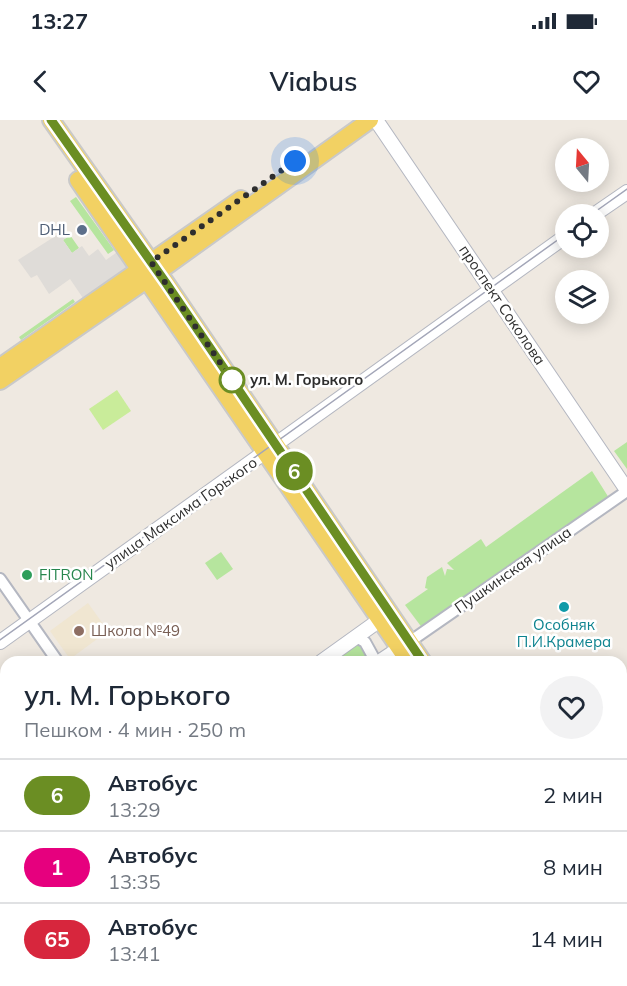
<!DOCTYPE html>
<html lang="ru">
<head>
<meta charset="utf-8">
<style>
	:root { --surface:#fff; --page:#f2f2f3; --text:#1f2937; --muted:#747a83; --line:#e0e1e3 }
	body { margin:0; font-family:Mulish,sans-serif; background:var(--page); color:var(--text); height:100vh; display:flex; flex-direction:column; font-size:22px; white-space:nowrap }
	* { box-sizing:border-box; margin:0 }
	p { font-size:20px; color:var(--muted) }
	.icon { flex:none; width:33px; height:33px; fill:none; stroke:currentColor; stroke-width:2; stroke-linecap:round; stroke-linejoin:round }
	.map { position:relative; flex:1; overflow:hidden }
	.details { position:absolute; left:0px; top:536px; width:627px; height:332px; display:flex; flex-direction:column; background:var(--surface); border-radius:18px 18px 0 0; box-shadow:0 3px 15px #0003 }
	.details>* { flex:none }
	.badge { padding:0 12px; border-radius:20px; font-size:21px; line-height:39px }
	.needle { width:39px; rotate:342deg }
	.buttons { position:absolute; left:555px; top:18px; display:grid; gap:12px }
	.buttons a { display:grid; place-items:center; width:54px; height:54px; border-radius:50%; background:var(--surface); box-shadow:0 3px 15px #0003; font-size:30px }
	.you { position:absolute; width:30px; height:30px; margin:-15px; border:4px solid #fff; border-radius:50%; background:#1a73e8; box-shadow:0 0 0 9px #1a73e833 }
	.map>.badge { position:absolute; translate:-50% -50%; box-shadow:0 0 0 3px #fff }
	.round { display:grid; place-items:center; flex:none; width:63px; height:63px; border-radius:32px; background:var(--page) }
	.headline { display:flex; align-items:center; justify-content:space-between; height:102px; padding:0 24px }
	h1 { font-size:28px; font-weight:600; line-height:45px }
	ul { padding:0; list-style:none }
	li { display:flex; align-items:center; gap:18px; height:72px; padding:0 24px; border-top:2px solid var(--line) }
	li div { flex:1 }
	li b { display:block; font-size:22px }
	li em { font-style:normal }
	li .badge { min-width:66px; font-weight:700; text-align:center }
	.status { display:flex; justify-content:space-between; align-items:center; height:42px; padding:0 30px; background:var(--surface); direction:ltr }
	.status svg { height:16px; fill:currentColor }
	header { display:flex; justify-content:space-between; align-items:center; height:78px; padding:0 24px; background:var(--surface); font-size:27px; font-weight:600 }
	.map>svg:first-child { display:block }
	.education { fill:#f0e6d1 }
	.green { fill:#b6e59e }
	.pitch { fill:#c9ec9a }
	.plaza { fill:#dfdcd8 }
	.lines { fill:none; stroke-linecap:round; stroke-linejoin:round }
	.street-casing { stroke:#b4b7c1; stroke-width:14 }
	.secondary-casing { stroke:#b4b7c1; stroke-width:16 }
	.primary-casing { stroke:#c9c9c9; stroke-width:20 }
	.street { stroke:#fff; stroke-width:10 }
	.secondary { stroke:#fff; stroke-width:14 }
	.primary { stroke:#f2d163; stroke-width:16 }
	.tram { stroke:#a3a6b8; stroke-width:1.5 }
	.line-casing { stroke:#fff; stroke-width:14 }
	.line { stroke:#6b8e23; stroke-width:9 }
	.walk { stroke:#2e2e2e; stroke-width:6; stroke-dasharray:0 10.8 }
	.service-dot { fill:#5c6f8a; stroke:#fff; stroke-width:2 }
	.stop-dot { fill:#fff; stroke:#6b8e23; stroke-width:3 }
	.leisure-dot { fill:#2e9e5b; stroke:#fff; stroke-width:2 }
	.culture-dot { fill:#0f9aa8; stroke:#fff; stroke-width:2 }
	.education-dot { fill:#8d6e63; stroke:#fff; stroke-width:2 }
	.labels { text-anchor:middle; stroke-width:5; stroke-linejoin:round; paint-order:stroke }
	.service-label { font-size:15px; fill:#4e5e75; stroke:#fff; text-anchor:end }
	.street-label { font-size:15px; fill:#2e2e2e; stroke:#fff }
	.stop-label { font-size:15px; font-weight:bold; fill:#2e2e2e; stroke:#fff; text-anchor:start }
	.leisure-label { font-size:15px; fill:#27864d; stroke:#fff; text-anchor:start }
	.culture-label { font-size:15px; fill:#0d838f; stroke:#fff }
	.education-label { font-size:15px; fill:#785e54; stroke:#fff; text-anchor:start }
</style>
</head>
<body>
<div class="status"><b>13:27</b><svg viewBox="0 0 49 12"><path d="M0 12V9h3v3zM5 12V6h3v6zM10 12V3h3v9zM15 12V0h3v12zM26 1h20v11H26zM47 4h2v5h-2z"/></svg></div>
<header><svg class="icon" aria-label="back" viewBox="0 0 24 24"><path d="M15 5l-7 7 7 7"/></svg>Viabus<svg class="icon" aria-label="heart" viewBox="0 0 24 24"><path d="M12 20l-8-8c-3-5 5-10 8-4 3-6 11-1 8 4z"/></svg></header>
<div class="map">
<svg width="627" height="866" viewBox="0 0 627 866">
	<rect width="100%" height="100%" fill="#efe9e1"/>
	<!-- education -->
	<path class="education" d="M88,483l20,28 -38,28 -20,-28z"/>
	<!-- green -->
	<path class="green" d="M76,77l38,53 -6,4 -38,-53z
		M70,115l9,13 -7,5 -9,-13z
		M73,179l2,3 -54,38 -2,-3z
		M627,322v27l-13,-18z
		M592,351l17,27 -186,131 -18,-24 23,-16 -3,-1 2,-11 15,-10 3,9 2,-7 7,1 -7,-7 34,-24 5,8z
		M221,432l12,17 -16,11 -12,-17z
		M358,524l12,17 -37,1z"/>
	<!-- pitch -->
	<path class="pitch" d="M117,270l14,21 -28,19 -14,-21z"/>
	<!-- plaza -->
	<path class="plaza" d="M65,113l3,4 -5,3 9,13 10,-7 7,10 9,-7 8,11 14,-10 7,13 -3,10 -39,28 -15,-22 -21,15 -12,-19 -6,3 -13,-18 39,-25 1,2z"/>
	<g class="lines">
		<defs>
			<path id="street" d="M0,459l58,83
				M356,517l9,5 11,20
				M405,525l222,-154
				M147,866l7,-5
				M436,866l8,-5"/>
			<path id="secondary" d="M376,0l251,370
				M595,94l32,-22
				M0,522l566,-406
				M321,542l67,-48
				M379,542l21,-14
				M621,741l6,-4
				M0,772l6,-5
				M0,810l6,-4
				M280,861l4,5"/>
			<path id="primary" d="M51,0l115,163 257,379
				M78,60l331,482
				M0,247l241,-168
				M0,261l158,-109 212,-152
				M621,840l6,9
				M619,861l3,5"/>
		</defs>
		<!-- street casing -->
		<use href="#street" class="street-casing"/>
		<!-- secondary casing -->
		<use href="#secondary" class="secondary-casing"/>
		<!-- primary casing -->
		<use href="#primary" class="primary-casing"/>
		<!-- street -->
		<use href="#street" class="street"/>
		<!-- secondary -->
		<use href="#secondary" class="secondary"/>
		<!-- primary -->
		<use href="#primary" class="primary"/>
		<!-- tram -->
		<path class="tram" d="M592,94l35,-25
			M0,520l566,-406"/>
	</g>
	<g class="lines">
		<defs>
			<path id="line" d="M51,0l115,163 257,379"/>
		</defs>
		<!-- line casing -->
		<use href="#line" class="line-casing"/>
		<!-- line -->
		<use href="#line" class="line"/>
		<!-- walk -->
		<path class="walk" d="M232,260l-81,-118 144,-101"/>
	</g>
	<!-- markers -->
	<circle class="service-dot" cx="82" cy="110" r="6"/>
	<circle class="stop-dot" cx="232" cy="260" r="12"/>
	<circle class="leisure-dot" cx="27" cy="455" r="6"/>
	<circle class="culture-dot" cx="564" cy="487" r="6"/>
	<circle class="education-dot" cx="79" cy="511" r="6"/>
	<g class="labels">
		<!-- service labels -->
		<g class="service-label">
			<text x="70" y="115">DHL</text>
		</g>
		<!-- street labels -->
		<g class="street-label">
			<text transform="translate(502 185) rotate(56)" y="5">проспект Соколова</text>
			<text transform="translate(181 393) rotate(-35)" y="5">улица Максима Горького</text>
			<text transform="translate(513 450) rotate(-35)" y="5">Пушкинская улица</text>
		</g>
		<!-- stop labels -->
		<g class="stop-label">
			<text x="250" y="265">ул. М. Горького</text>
		</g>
		<!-- leisure labels -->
		<g class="leisure-label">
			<text x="39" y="460">FITRON</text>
		</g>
		<!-- culture labels -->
		<g class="culture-label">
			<text x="564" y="510">Особняк<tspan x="564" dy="17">П.И.Крамера</tspan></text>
		</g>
		<!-- education labels -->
		<g class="education-label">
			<text x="91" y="516">Школа №49</text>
		</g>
	</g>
</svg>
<div class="buttons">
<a><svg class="needle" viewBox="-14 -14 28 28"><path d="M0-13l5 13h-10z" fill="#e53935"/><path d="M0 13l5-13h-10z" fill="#747a83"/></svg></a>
<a><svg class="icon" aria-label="locate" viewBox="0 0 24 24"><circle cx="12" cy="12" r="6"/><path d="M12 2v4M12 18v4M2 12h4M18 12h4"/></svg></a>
<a><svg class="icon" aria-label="layers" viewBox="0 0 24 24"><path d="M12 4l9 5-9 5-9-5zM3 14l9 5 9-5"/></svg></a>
</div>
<div class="you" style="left:295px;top:41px"></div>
<b class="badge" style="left:294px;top:351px;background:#6b8e23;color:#fff">6</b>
<section class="details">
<div class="headline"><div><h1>ул. М. Горького</h1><p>Пешком · 4 мин · 250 m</p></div><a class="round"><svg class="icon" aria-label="heart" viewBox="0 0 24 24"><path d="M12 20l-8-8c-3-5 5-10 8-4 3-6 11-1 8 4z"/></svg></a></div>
<ul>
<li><span class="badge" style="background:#6b8e23;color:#fff">6</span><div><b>Автобус</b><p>13:29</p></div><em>2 мин</em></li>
<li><span class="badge" style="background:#e6007e;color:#fff">1</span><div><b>Автобус</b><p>13:35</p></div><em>8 мин</em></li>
<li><span class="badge" style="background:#d7263d;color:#fff">65</span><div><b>Автобус</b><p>13:41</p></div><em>14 мин</em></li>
</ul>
</section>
</div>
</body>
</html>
